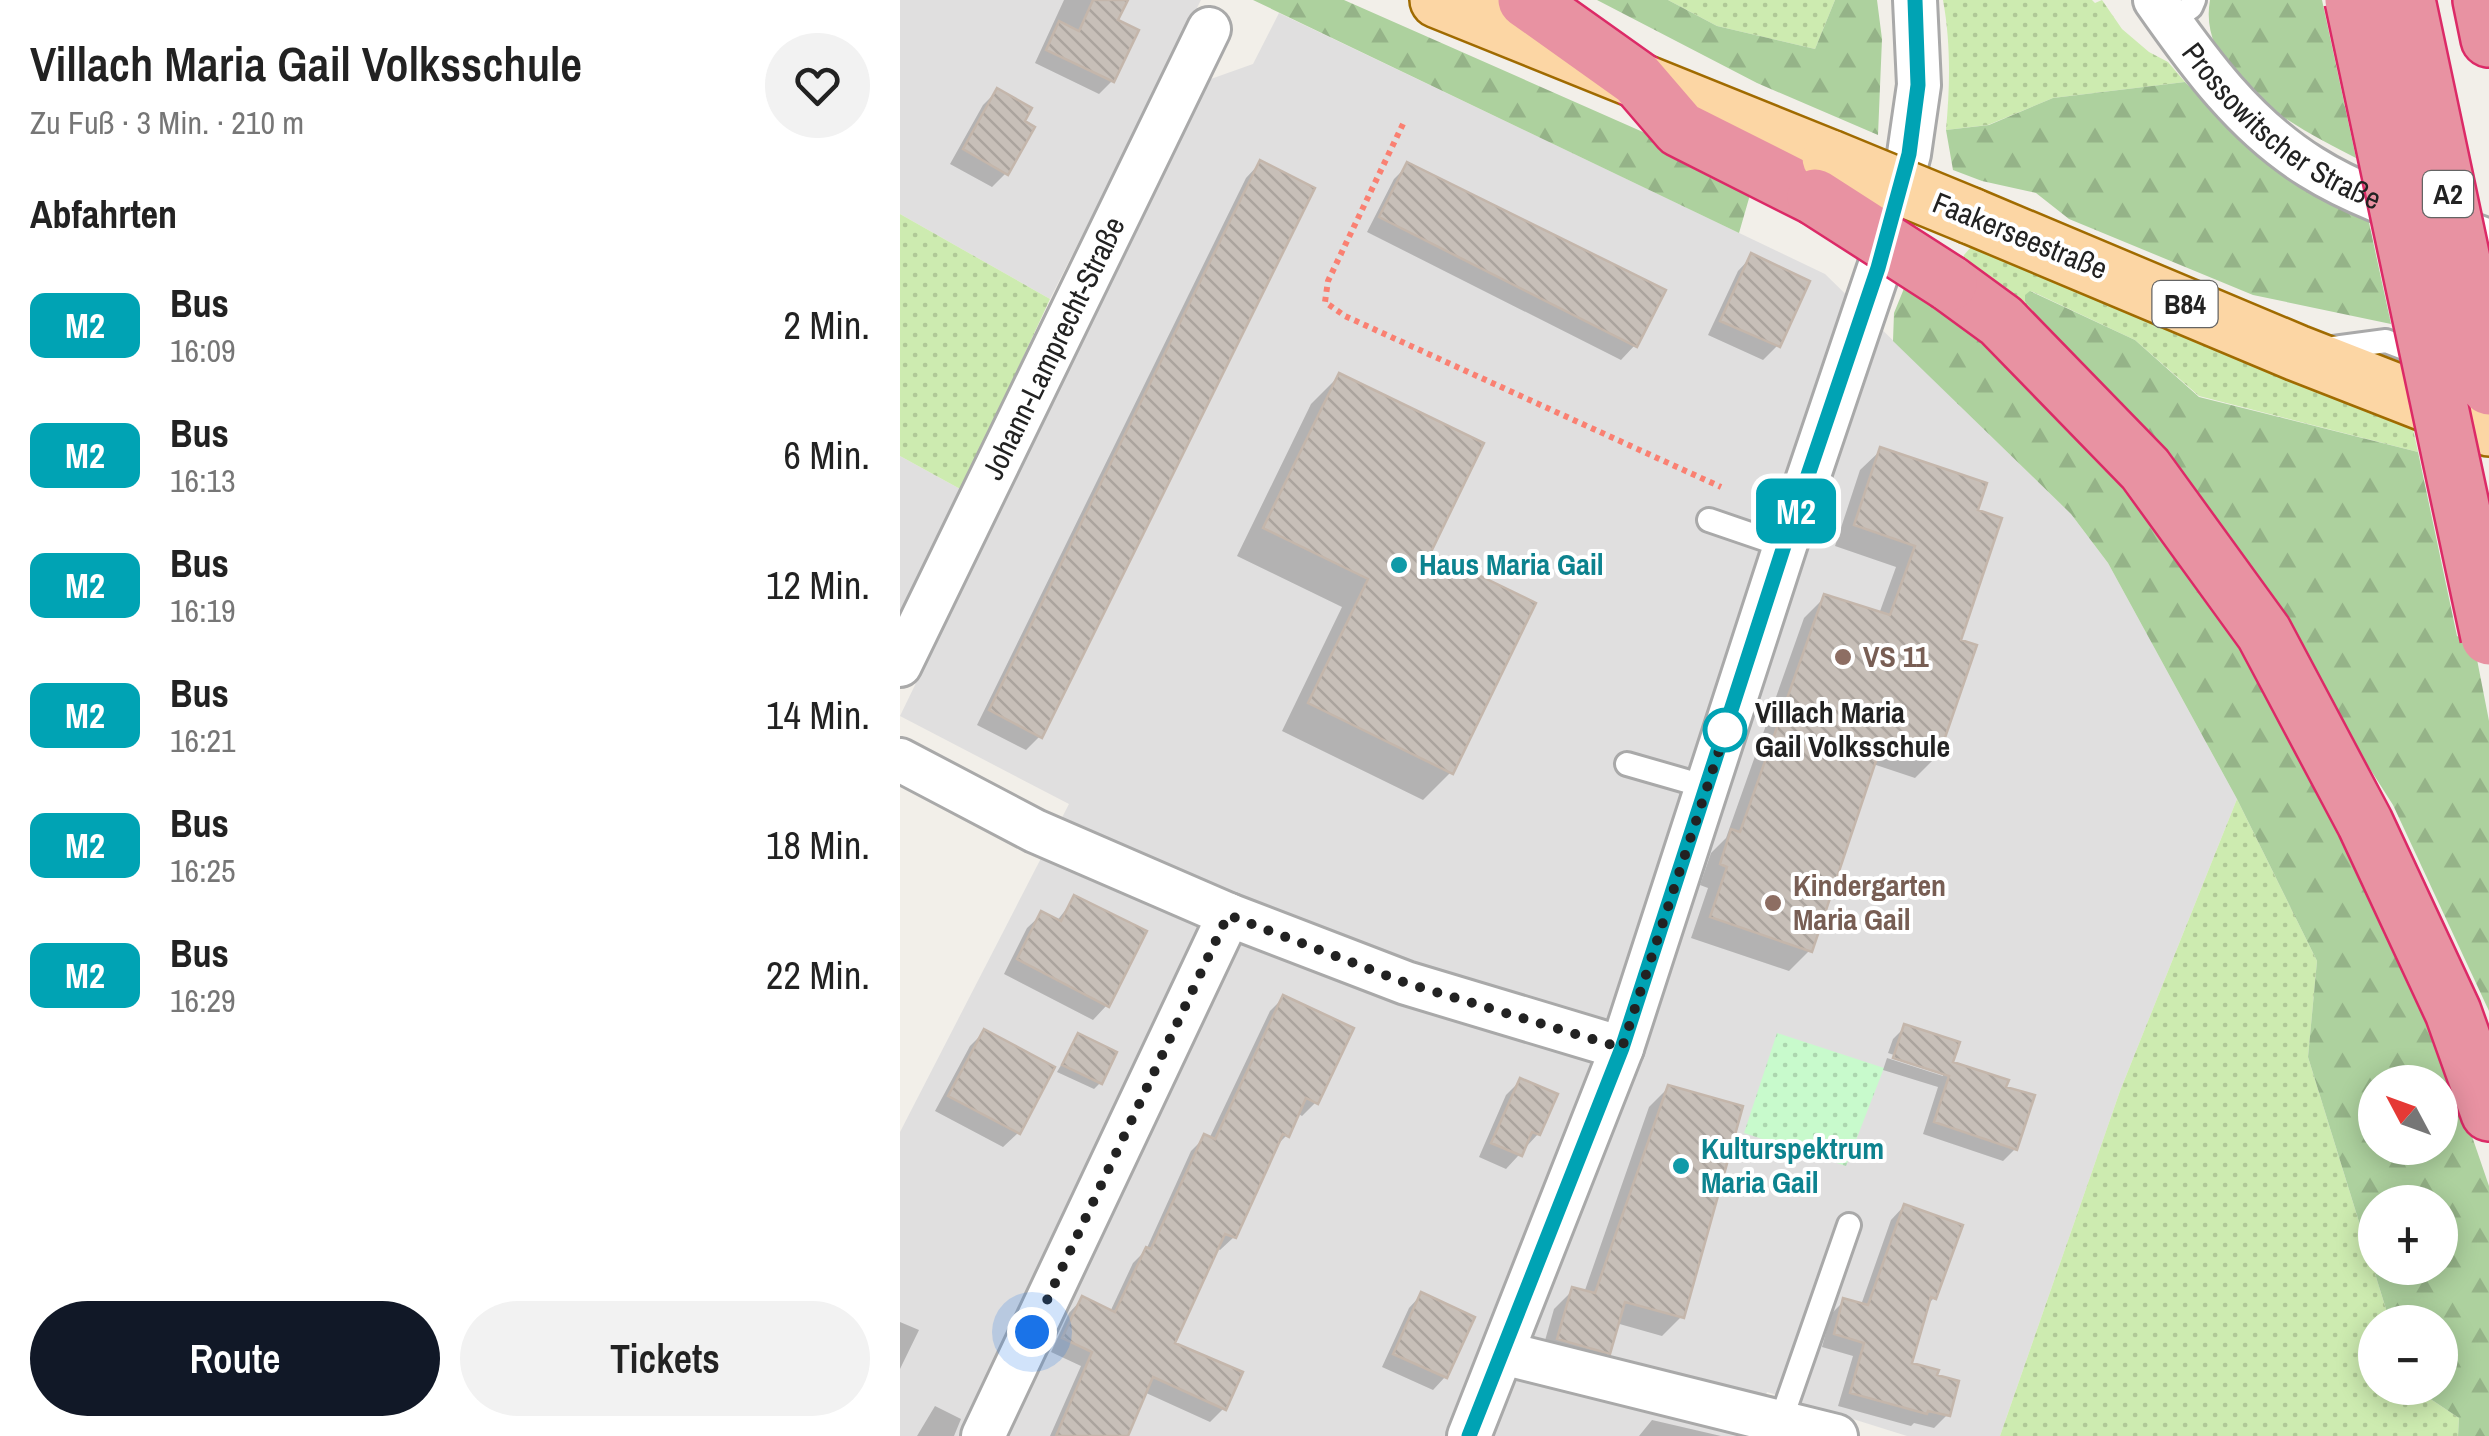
<!DOCTYPE html>
<html lang="de">
<head>
<meta charset="utf-8">
<style>
	:root { --surface:#fff; --page:#f2f2f2; --text:#222; --muted:#767676; --accent:#111827 }
	body { margin:0; font-family:"Archivo Narrow",sans-serif; background:var(--page); color:var(--text); height:100vh; display:flex; flex-direction:column; font-size:38px; white-space:nowrap }
	* { box-sizing:border-box; margin:0 }
	p { font-size:32px; color:var(--muted) }
	.icon { flex:none; width:55px; height:55px; fill:none; stroke:currentColor; stroke-width:2; stroke-linecap:round; stroke-linejoin:round }
	.map { position:relative; flex:1; overflow:hidden }
	.panel { display:flex; flex-direction:column; background:var(--surface); width:900px }
	.panel>* { flex:none }
	.badge { padding:0 20px; border-radius:15px; font-size:35px; line-height:65px }
	.needle { width:65px; rotate:311deg }
	.buttons { position:absolute; left:1458px; top:1065px; display:grid; gap:20px }
	.buttons a { display:grid; place-items:center; width:100px; height:100px; border-radius:50%; background:var(--surface); box-shadow:0 5px 25px #0003; font-size:50px }
	.you { position:absolute; width:50px; height:50px; margin:-25px; border:8px solid #fff; border-radius:50%; background:#1a73e8; box-shadow:0 0 0 15px #1a73e833 }
	.map>.badge { position:absolute; translate:-50% -50%; box-shadow:0 0 0 5px #fff }
	h2 { padding:0 30px; font-size:38px; line-height:90px }
	.round { display:grid; place-items:center; flex:none; width:105px; height:105px; border-radius:52px; background:var(--page) }
	.head { display:flex; align-items:center; justify-content:space-between; height:170px; padding:0 30px }
	h1 { font-size:48px; font-weight:600; line-height:75px }
	.action { display:flex; gap:20px; margin-top:auto; padding:20px 30px }
	.action a { flex:1; height:115px; border-radius:60px; background:var(--accent); color:#fff; font-size:40px; font-weight:600; line-height:115px; text-align:center }
	.action a+a { background:var(--page); color:var(--text) }
	ul { padding:0; list-style:none }
	li { display:flex; align-items:center; gap:30px; height:130px; padding:0 30px }
	li div { flex:1 }
	li b { display:block; font-size:38px }
	li em { font-style:normal }
	li .badge { min-width:110px; font-weight:700; text-align:center }
	main { display:flex; flex:1; min-height:0 }
	.map>svg:first-child { display:block }
	.residential { fill:#e0dfdf }
	.grass { fill:url(#grass-dots) }
	.forest { fill:url(#forest-firs); fill-rule:evenodd }
	.park { fill:url(#park-dots) }
	.shadow { fill:#0003 }
	.building { fill:url(#building-back-hatch); stroke:#c4b6ab; stroke-width:2.5 }
	.lines { fill:none; stroke-linecap:round; stroke-linejoin:round }
	.service-casing { stroke:#a9a9a9; stroke-width:28 }
	.minor-casing { stroke:#a9a9a9; stroke-width:48 }
	.primary-casing { stroke:#a06b00; stroke-width:60 }
	.motorway-casing { stroke:#dc2a67; stroke-width:60 }
	.path { stroke:#fa8072; stroke-width:6; stroke-dasharray:5 5; stroke-linecap:butt }
	.service { stroke:#fff; stroke-width:22 }
	.minor { stroke:#fff; stroke-width:42 }
	.primary { stroke:#fcd6a4; stroke-width:55 }
	.motorway { stroke:#e892a2; stroke-width:55 }
	.primary-bridge-casing { stroke:#a06b00; stroke-width:60; stroke-linecap:butt }
	.motorway-bridge-casing { stroke:#dc2a67; stroke-width:60; stroke-linecap:butt }
	.primary-bridge { stroke:#fcd6a4; stroke-width:55 }
	.motorway-bridge { stroke:#e892a2; stroke-width:55 }
	.line-casing { stroke:#fff; stroke-width:22 }
	.line { stroke:#00a3b4; stroke-width:15 }
	.walk { stroke:#222; stroke-width:10; stroke-dasharray:0 18 }
	.culture-dot { fill:#0f9aa8; stroke:#fff; stroke-width:4 }
	.education-dot { fill:#8d6e63; stroke:#fff; stroke-width:4 }
	.stop-dot { fill:#fff; stroke:#00a3b4; stroke-width:5 }
	.labels { text-anchor:middle; stroke-width:8; stroke-linejoin:round; paint-order:stroke }
	.shield { fill:#fff; stroke:#646464; stroke-width:2.5 }
	.shield-label { font-size:28px; font-weight:bold; fill:#222 }
	.street-label { font-size:30px; fill:#222; stroke:#fff }
	.culture-label { font-size:30px; font-weight:bold; fill:#0d838f; stroke:#fff; text-anchor:start }
	.education-label { font-size:30px; font-weight:bold; fill:#785e54; stroke:#fff; text-anchor:start }
	.stop-label { font-size:30px; font-weight:bold; fill:#222; stroke:#fff; text-anchor:start }
</style>
</head>
<body>
<main>
<section class="panel">
<div class="head"><div><h1>Villach Maria Gail Volksschule</h1><p>Zu Fuß · 3 Min. · 210 m</p></div><a class="round"><svg class="icon" aria-label="heart" viewBox="0 0 24 24"><path d="M12 20l-8-8c-3-5 5-10 8-4 3-6 11-1 8 4z"/></svg></a></div>
<h2>Abfahrten</h2>
<ul>
<li><span class="badge" style="background:#00a3b4;color:#fff">M2</span><div><b>Bus</b><p>16:09</p></div><em>2 Min.</em></li>
<li><span class="badge" style="background:#00a3b4;color:#fff">M2</span><div><b>Bus</b><p>16:13</p></div><em>6 Min.</em></li>
<li><span class="badge" style="background:#00a3b4;color:#fff">M2</span><div><b>Bus</b><p>16:19</p></div><em>12 Min.</em></li>
<li><span class="badge" style="background:#00a3b4;color:#fff">M2</span><div><b>Bus</b><p>16:21</p></div><em>14 Min.</em></li>
<li><span class="badge" style="background:#00a3b4;color:#fff">M2</span><div><b>Bus</b><p>16:25</p></div><em>18 Min.</em></li>
<li><span class="badge" style="background:#00a3b4;color:#fff">M2</span><div><b>Bus</b><p>16:29</p></div><em>22 Min.</em></li>
</ul>
<div class="action"><a>Route</a><a>Tickets</a></div>
</section>
<div class="map">
<svg width="1589" height="1436" viewBox="0 0 1589 1436">
	<defs>
		<pattern id="grass-dots" width="8" height="8" patternUnits="userSpaceOnUse" patternTransform="scale(2.5)"><rect width="8" height="8" fill="#cdebb0"/><path d="M2 2h.1M6 6h.1" fill="none" stroke="#b0c997" stroke-width="1.8" stroke-linecap="round"/></pattern>
		<pattern id="forest-firs" width="22" height="20" patternUnits="userSpaceOnUse" patternTransform="scale(2.5)"><rect width="22" height="20" fill="#add19e"/><path d="M5 1l3.5 6h-7zM16 11l3.5 6h-7z" fill="#95b388"/></pattern>
		<pattern id="park-dots" width="8" height="8" patternUnits="userSpaceOnUse" patternTransform="scale(2.5)"><rect width="8" height="8" fill="#c8facc"/><path d="M2 2h.1M6 6h.1" fill="none" stroke="#acd6af" stroke-width="1.8" stroke-linecap="round"/></pattern>
		<pattern id="building-back-hatch" width="6" height="6" patternUnits="userSpaceOnUse" patternTransform="scale(2.5)"><rect width="6" height="6" fill="#c7bfb8"/><path d="M-1 5l2 2M0 0l6 6M5-1l2 2" fill="none" stroke="#aba49e"/></pattern>
	</defs>
	<rect width="100%" height="100%" fill="#f2efe9"/>
	<!-- residential -->
	<path class="residential" d="M0,0h301l-151,299 -150,-85z
		M379,13l546,261 246,240 37,49 129,236 -117,292 -120,345h-93l-140,-44 -11,37 22,7h-878v-304l169,-328 -169,-88 308,-636 45,-16z
		M0,456l62,34 -62,128z"/>
	<!-- grass -->
	<path class="grass" d="M768,0h167l-20,49 -98,-23z
		M1043,0h149l3,3 7,-3 20,29 27,23 19,10 17,20 -132,16 -65,27 -42,5c4,-44 5,-86 -3,-130z
		M0,214l150,85 -88,191 -62,-34z
		M1071,247l104,39 338,143 5,23 -219,-56 -64,-56 -104,-49 33,59 -102,-86 2,-9z
		M1337,799l80,162 -9,96 82,265h-15v66h39l45,30 -1,18h-458l120,-345z"/>
	<!-- forest -->
	<path class="forest" d="M353,0h91l410,181 -15,52z
		M697,0h71l49,26 98,23 20,-49h42l5,39 -4,96 -121,-52z
		M1310,0h112l34,158c-57,-29 -160,-81 -146,-158z
		M1285,82l63,65 65,44 55,27 23,106 -138,-29 -184,-76 -33,-26 -54,-12 -29,-11 -7,-40 43,-5 64,-27z
		M1005,286l38,13 224,230 138,224 146,322 38,111v250h-31l1,-18 -45,-30h26v-66h-50l-82,-265 9,-96 -80,-162 -129,-236 -37,-49 -178,-173 1,-28zM1475,1082h65v66h-65zM1475,1202h65v66h-65z
		M1130,291l105,49 64,57 219,55 39,184 17,8 15,77v290l-96,-206 -107,-168 -261,-336v-6z"/>
	<!-- park -->
	<path class="park" d="M877,1033l107,35 -38,98 -102,-33z"/>
	<!-- shadow -->
	<path class="shadow" d="M164,0h41l9,22 -2,59 -13,13 -64,-31z
		M97,91l9,82 -14,14 -42,-23 33,-59z
		M360,163l-220,573 -14,14 -49,-25 269,-547z
		M508,165l227,180 -14,15 -254,-128 27,-53z
		M852,256l55,26 -30,64 -14,14 -55,-25 30,-64z
		M439,376l88,177 24,219 -28,28 -141,-69 60,-124 -105,-51 74,-152z
		M981,450l76,191 -21,116 -21,21 -42,-14 -63,186 -21,21 -98,-33 17,-50 -8,-3 11,-32 15,-15 78,-220 21,-21 54,17 17,-47 -61,-21 25,-76z
		M175,898l32,107 -14,15 -89,-46 23,-46 15,-14 14,8z
		M383,998l33,104 -14,14 -5,-3 -10,22 -12,12 -41,90 -14,13 -4,-2 -44,96 52,64 -14,14 -66,-30 -19,44h-75l31,-70 -30,-14 18,-39 13,-14 28,13 23,-49 13,-13 45,-99 14,-14 4,2 61,-128z
		M1005,1027l45,37 53,24 12,61 -12,12 -80,-27 15,-47 -55,-17 4,-12 56,18v-5l-55,-18 5,-14z
		M84,1032l34,101 -15,14 -68,-36 35,-65z
		M178,1036l22,47 -6,6 -37,-17z
		M620,1081l18,53 -32,35 -27,-12 27,-62z
		M769,1087l12,230 -19,19 -46,-13 -8,30 -19,19 -49,-14 14,-49 19,-19 11,3 65,-186z
		M1004,1206l30,92 -8,8 -17,59 38,50 -13,13 -20,-5 -3,3 -73,-20 15,-50 -31,-9 9,-33 13,-13 17,4 30,-85z
		M521,1295l24,82 -12,13 -51,-23 27,-59z
		M0,1322l19,8 -19,39z
		M35,1406l26,13 -7,17h-37z
		M752,1420l69,16h-82z"/>
	<!-- building -->
	<path class="building" d="M193,0h35l-10,20 21,10 -25,52 -68,-32 13,-29 20,10z
		M97,88l35,20 -7,13 10,6 -27,48 -45,-26z
		M360,160l55,28 -273,550 -53,-28z
		M507,162l259,128 -29,57 -258,-130z
		M851,253l59,28 -30,66 -60,-26z
		M439,373l145,70 -53,109 105,51 -83,171 -145,-71 60,-124 -105,-51z
		M980,447l107,36 -9,27 24,8 -41,122 16,5 -39,113 -55,-18 -71,212 -102,-35 17,-50 -7,-3 11,-35 9,3 84,-238 66,21 25,-69 -61,-21z
		M174,895l73,36 -38,76 -92,-48 24,-48 20,10z
		M383,995l71,33 -36,76 -12,-6 -17,39 -6,-3 -47,104 -11,-4 -50,109 68,29 -17,38 -73,-33 -25,59h-72l36,-84 -30,-14 20,-42 33,16 31,-65 5,2 53,-115 11,5z
		M1004,1024l56,18 -7,20 56,18 -3,7 29,8 -18,55 -83,-28 15,-46 -56,-18z
		M84,1029l71,38 -35,67 -72,-38z
		M178,1033l39,19 -15,32 -40,-19z
		M620,1078l38,16 -18,41 -8,-3 -10,24 -31,-13z
		M768,1085l75,21 -59,212 -59,-16 -15,52 -53,-15 15,-52 23,6z
		M1004,1204l59,21 -27,74 -5,-2 -19,66 27,7 -2,5 22,6 -9,35 -22,-5 -1,3 -77,-21 14,-50 -30,-9 9,-36 25,7z
		M521,1292l54,25 -28,61 -54,-24z"/>
	<g class="lines">
		<defs>
			<path id="service" d="M1270,22l21,-15 3,-7
				M1426,349l60,-8 39,15
				M809,520l76,26
				M727,764l80,23
				M881,1420l68,-195"/>
			<g id="minor">
				<path id="s1" d="M1255,0c44,63 90,126 156,167 54,34 119,52 178,74"/>
				<path id="s2" d="M0,665l309,-636"/>
				<path d="M0,760l135,71 194,84 177,68 216,65"/>
				<path d="M603,1353l333,83"/>
				<path d="M83,1436l246,-521"/>
				<path d="M569,1436l153,-388 163,-502 94,-278 30,-114 10,-69 -4,-85"/>
			</g>
			<path id="primary" d="M538,0l392,158
				M1071,216l326,137 192,75"/>
			<path id="motorway" d="M626,0l111,79 43,50 135,68
				M1581,0l8,39
				M1049,283l52,38 144,148 119,164 101,190 88,189 36,101"/>
		</defs>
		<!-- service casing -->
		<use href="#service" class="service-casing"/>
		<!-- minor casing -->
		<use href="#minor" class="minor-casing"/>
		<!-- primary casing -->
		<use href="#primary" class="primary-casing"/>
		<!-- motorway casing -->
		<use href="#motorway" class="motorway-casing"/>
		<!-- path -->
		<path class="path" d="M503,124l-75,157 -3,21 20,14 376,171"/>
		<!-- service -->
		<use href="#service" class="service"/>
		<!-- minor -->
		<use href="#minor" class="minor"/>
		<!-- primary -->
		<use href="#primary" class="primary"/>
		<!-- motorway -->
		<use href="#motorway" class="motorway"/>
		<defs>
			<path id="primary-bridge" d="M930,158l141,58"/>
			<path id="motorway-bridge" d="M1453,0l136,637
				M1507,0l82,387
				M915,197l134,86"/>
		</defs>
		<!-- primary-bridge casing -->
		<use href="#primary-bridge" class="primary-bridge-casing"/>
		<!-- motorway-bridge casing -->
		<use href="#motorway-bridge" class="motorway-bridge-casing"/>
		<!-- primary-bridge -->
		<use href="#primary-bridge" class="primary-bridge"/>
		<!-- motorway-bridge -->
		<use href="#motorway-bridge" class="motorway-bridge"/>
	</g>
	<g class="lines">
		<defs>
			<path id="line" d="M569,1436l153,-388 162,-502 94,-278 31,-114 9,-69 -3,-85"/>
		</defs>
		<!-- line casing -->
		<use href="#line" class="line-casing"/>
		<!-- line -->
		<use href="#line" class="line"/>
		<!-- walk -->
		<path class="walk" d="M132,1332l196,-417 178,68 216,65 105,-322 -2,4"/>
	</g>
	<!-- markers -->
	<g class="culture-dot">
		<circle cx="499" cy="565" r="10"/>
		<circle cx="781" cy="1166" r="10"/>
	</g>
	<g class="education-dot">
		<circle cx="943" cy="657" r="10"/>
		<circle cx="873" cy="903" r="10"/>
	</g>
	<circle class="stop-dot" cx="825" cy="730" r="20"/>
	<g class="labels">
		<!-- shield labels -->
		<g class="shield">
			<rect x="1523" y="171" width="50" height="46" rx="8"/>
			<rect x="1252.5" y="281" width="65" height="46" rx="8"/>
		</g>
		<g class="shield-label">
			<text x="1548" y="204">A2</text>
			<text x="1285" y="314">B84</text>
		</g>
		<!-- street labels -->
		<g class="street-label">
			<text dy="10" stroke="none"><textPath href="#s1" startOffset="182">Prossowitscher Straße</textPath></text>
			<text transform="translate(1120 236) rotate(22)" y="10">Faakerseestraße</text>
			<text dy="10" stroke="none"><textPath href="#s2" startOffset="352">Johann-Lamprecht-Straße</textPath></text>
		</g>
		<!-- culture labels -->
		<g class="culture-label">
			<text x="519" y="575">Haus Maria Gail</text>
			<text x="801" y="1159">Kulturspektrum<tspan x="801" dy="34">Maria Gail</tspan></text>
		</g>
		<!-- education labels -->
		<g class="education-label">
			<text x="963" y="667">VS 11</text>
			<text x="893" y="896">Kindergarten<tspan x="893" dy="34">Maria Gail</tspan></text>
		</g>
		<!-- stop labels -->
		<g class="stop-label">
			<text x="855" y="723">Villach Maria<tspan x="855" dy="34">Gail Volksschule</tspan></text>
		</g>
	</g>
</svg>
<div class="buttons">
<a><svg class="needle" viewBox="-14 -14 28 28"><path d="M0-13l5 13h-10z" fill="#e53935"/><path d="M0 13l5-13h-10z" fill="#767676"/></svg></a>
<a>+</a>
<a>−</a>
</div>
<div class="you" style="left:132px;top:1332px"></div>
<b class="badge" style="left:896px;top:511px;background:#00a3b4;color:#fff">M2</b>
</div>
</main>
</body>
</html>
